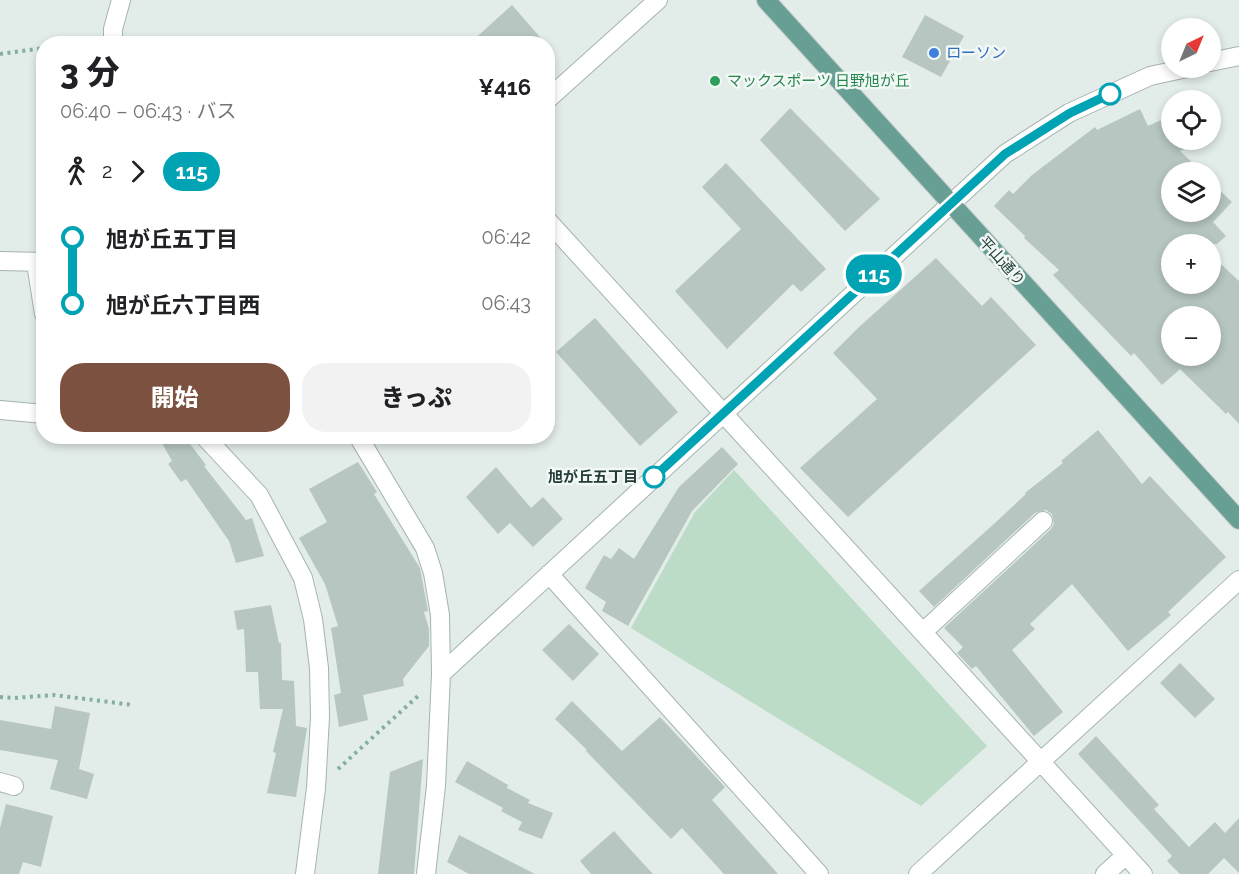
<!DOCTYPE html>
<html lang="ja">
<head>
<meta charset="utf-8">
<style>
	:root { --surface:#fff; --page:#f2f2f2; --text:#202124; --muted:#757577; --accent:#7c513f }
	body { margin:0; font-family:Raleway,"Noto Sans JP",sans-serif; background:var(--page); color:var(--text); height:100vh; display:flex; flex-direction:column; font-size:22px; white-space:nowrap }
	* { box-sizing:border-box; margin:0 }
	p { font-size:20px; color:var(--muted) }
	.icon { flex:none; width:33px; height:33px; fill:none; stroke:currentColor; stroke-width:2; stroke-linecap:round; stroke-linejoin:round }
	.map { position:relative; flex:1; overflow:hidden }
	.sheet { position:absolute; left:36px; top:36px; width:519px; height:408px; display:flex; flex-direction:column; background:var(--surface); border-radius:24px; box-shadow:0 3px 9px #0003 }
	.sheet>* { flex:none }
	.badge { padding:0 12px; border-radius:20px; font-size:21px; line-height:39px }
	.needle { width:39px; rotate:43deg }
	.buttons { position:absolute; left:1161px; top:18px; display:grid; gap:12px }
	.buttons a { display:grid; place-items:center; width:60px; height:60px; border-radius:50%; background:var(--surface); box-shadow:0 3px 9px #0003; font-size:30px }
	.map>.badge { position:absolute; translate:-50% -50%; box-shadow:0 0 0 3px #fff }
	.legs { display:flex; align-items:center; gap:9px; height:66px; padding:0 24px; font-size:20px }
	.legs p { margin-inline-start:auto }
	.summary { display:flex; align-items:center; justify-content:space-between; height:102px; padding:0 24px }
	h1 { font-size:33px; font-weight:800; line-height:45px }
	.cta { display:flex; gap:12px; margin-top:auto; padding:12px 24px }
	.cta a { flex:1; height:69px; border-radius:24px; background:var(--accent); color:#fff; font-size:24px; font-weight:800; line-height:69px; text-align:center }
	.cta a+a { background:var(--page); color:var(--text) }
	ul { padding:0 24px; list-style:none }
	li { display:flex; align-items:center; gap:21px; height:66px; font-size:22px }
	li i { display:grid; place-items:center; width:9px; height:100%; margin:0 8px; background:currentColor }
	li i::after { content:''; width:15px; height:15px; margin:-8px; border:4px solid; border-radius:50%; background:var(--surface) }
	li p { margin-inline-start:auto }
	li:first-child i { background:linear-gradient(#0000 50%,currentColor 0) }
	li:last-child i { background:linear-gradient(currentColor 50%,#0000 0) }
	.map>svg:first-child { display:block }
	.green { fill:#bcdcc7 }
	.building { fill:#b7c6c1; fill-rule:evenodd }
	.lines { fill:none; stroke-linecap:round; stroke-linejoin:round }
	.minor-casing { stroke:#a5b4af; stroke-width:20 }
	.major-casing { stroke:#c1c8c7; stroke-width:20 }
	.path { stroke:#84aea4; stroke-width:4; stroke-dasharray:3 4.5; stroke-linecap:butt }
	.minor { stroke:#fff; stroke-width:18 }
	.major { stroke:#689f95; stroke-width:18 }
	.line-1-casing { stroke:#fff; stroke-width:14 }
	.line-1 { stroke:#00a3b4; stroke-width:9 }
	.shop-dot { fill:#3f7fe0; stroke:#f2f8f6; stroke-width:2 }
	.leisure-dot { fill:#2e9e5b; stroke:#f2f8f6; stroke-width:2 }
	.stop-1-dot { fill:#fff; stroke:#00a3b4; stroke-width:3 }
	.labels { text-anchor:middle; stroke-width:5; stroke-linejoin:round; paint-order:stroke }
	.shop-label { font-size:15px; fill:#366cbe; stroke:#f2f8f6; text-anchor:start }
	.leisure-label { font-size:15px; fill:#27864d; stroke:#f2f8f6; text-anchor:start }
	.street-label { font-size:15px; fill:#233c37; stroke:#f2f8f6 }
	.stop-label { font-size:15px; font-weight:bold; fill:#233c37; stroke:#f2f8f6; text-anchor:end }
</style>
</head>
<body>
<div class="map">
<svg width="1239" height="874" viewBox="0 0 1239 874">
	<rect width="100%" height="100%" fill="#e2ece8"/>
	<!-- green -->
	<path class="green" d="M734,470l253,276 -66,60 -290,-178 64,-116z"/>
	<!-- building -->
	<path class="building" d="M512,5l34,39h-77z
		M925,15l39,21 -23,41 -39,-20z
		M790,108l90,91 -35,32 -85,-91z
		M1140,109l8,17 24,-11v25h33l-25,11 22,21h-30v40h38v-31l22,21 -19,20 13,14 -9,8h-45v40h38v-30l29,27v143l-11,-12 -2,2 -46,-45 -18,16 -28,-32 -3,3 -78,-81 6,-5 -35,-32 1,-2 -31,-30 15,-16 4,4 19,-19 63,-48 2,3zM1172,316h38v40h-38z
		M726,163l100,106 -25,23 -8,-8 -66,65 -52,-58 66,-62 -39,-42z
		M936,258l46,48 9,-9 45,48 -188,172 -48,-49 77,-69 -44,-46 26,-26z
		M595,318l83,94 -38,34 -84,-94z
		M1098,430l44,54 8,-8 76,81 -58,55 3,3 -43,36 -56,-67 -42,40 5,5 -23,21 51,62 -29,24 -58,-70 -4,3 -15,-16 6,-6 -19,-19 107,-99 3,-5 -2,-10 -6,-4 -11,3 -101,94 -15,-16 76,-68 31,-29 -1,-1 38,-30 -2,-2z
		M158,436h26l22,29 -2,1 42,54 6,-2 12,38 -28,7 -7,-22 -43,-62 -5,3 -13,-18 4,-3z
		M722,447l16,17 -46,47 -64,115 -26,-15 4,-9 -21,-14 19,-33 7,4 8,-11 15,11 45,-72z
		M358,462l19,30 -3,2 46,74 8,43 -4,1 5,17v17l-26,33 1,7 -41,9 5,25 -29,7 -5,-32 7,-2 -10,-65 7,-2 -13,-42 -26,-46 28,-16 -18,-33z
		M496,467l35,41 12,-11 20,22 -30,28 -23,-24 -12,11 -32,-37z
		M271,605l8,38h2l1,37 12,1 2,45 11,2 -11,69 -29,-4 9,-40 -3,-1 10,-43h-23l-2,-37h-12l-2,-43 -7,1 -3,-19z
		M569,624l30,30 -26,27 -31,-31z
		M1180,663l35,36 -20,19 -35,-35z
		M572,701l50,50 38,-34 65,70 -13,13 66,74h-54l-42,-46 -11,11 -85,-88 1,-1 -32,-31z
		M55,706l35,7 -11,56 15,5 -7,25 -37,-10 8,-29 -58,-10v-30l51,9z
		M1096,736l63,69 -5,4 35,38 26,-25 10,11 14,-15v55l-15,-15 -16,16h-28l-13,-13 5,-5 -94,-102z
		M423,759l-9,115h-36l12,-102z
		M467,761l41,24 -1,3 23,12 -2,3 25,10 -11,26 -24,-9 4,-8 -21,-11 2,-3 -48,-26z
		M6,804l47,12 -12,51 -18,-5 -4,12h-19v-46z
		M614,831l15,17 24,26h-62l-11,-13z
		M459,835l76,39h-66l-22,-12z"/>
	<g class="lines">
		<defs>
			<path id="minor" d="M113,44v-15l8,-29
				M1210,62l29,-6
				M548,99l110,-99
				M548,221l595,653
				M0,261l44,1
				M36,263l8,51
				M0,410l44,4
				M204,436l55,59 44,83 10,41 6,49 1,49 -4,71 -11,86
				M358,436l67,112 8,25 7,42 1,59 -5,112 -10,88
				M549,574l270,300
				M923,632l120,-111
				M441,674l564,-520 64,-41 81,-37 37,-8
				M0,782l14,4
				M918,874l321,-294
				M1105,874l20,-18"/>
			<path id="major" d="M766,0l473,520"/>
		</defs>
		<!-- minor casing -->
		<use href="#minor" class="minor-casing"/>
		<!-- major casing -->
		<use href="#major" class="major-casing"/>
		<!-- path -->
		<path class="path" d="M84,44l11,-2
			M0,54l44,-6
			M0,697l14,1 40,-3 79,10
			M338,769l81,-74"/>
		<!-- minor -->
		<use href="#minor" class="minor"/>
		<!-- major -->
		<use href="#major" class="major"/>
	</g>
	<g class="lines">
		<defs>
			<path id="line-1" d="M654,477l351,-323 65,-41 40,-19"/>
		</defs>
		<!-- line-1 casing -->
		<use href="#line-1" class="line-1-casing"/>
		<!-- line-1 -->
		<use href="#line-1" class="line-1"/>
	</g>
	<!-- markers -->
	<circle class="shop-dot" cx="934" cy="53" r="6"/>
	<circle class="leisure-dot" cx="715" cy="81" r="6"/>
	<g class="stop-1-dot">
		<circle cx="1110" cy="94" r="10"/>
		<circle cx="654" cy="477" r="10"/>
	</g>
	<g class="labels">
		<!-- shop labels -->
		<g class="shop-label">
			<text x="946" y="58">ローソン</text>
		</g>
		<!-- leisure labels -->
		<g class="leisure-label">
			<text x="727" y="86">マックスポーツ 日野旭が丘</text>
		</g>
		<!-- street labels -->
		<g class="street-label">
			<text transform="translate(1002 261) rotate(48)" y="5">平山通り</text>
		</g>
		<!-- stop labels -->
		<g class="stop-label">
			<text x="638" y="482">旭が丘五丁目</text>
		</g>
	</g>
</svg>
<div class="buttons">
<a><svg class="needle" viewBox="-14 -14 28 28"><path d="M0-13l5 13h-10z" fill="#e53935"/><path d="M0 13l5-13h-10z" fill="#757577"/></svg></a>
<a><svg class="icon" aria-label="locate" viewBox="0 0 24 24"><circle cx="12" cy="12" r="6"/><path d="M12 2v4M12 18v4M2 12h4M18 12h4"/></svg></a>
<a><svg class="icon" aria-label="layers" viewBox="0 0 24 24"><path d="M12 4l9 5-9 5-9-5zM3 14l9 5 9-5"/></svg></a>
<a>+</a>
<a>−</a>
</div>
<b class="badge" style="left:874px;top:274px;background:#00a3b4;color:#fff">115</b>
<section class="sheet">
<div class="summary"><div><h1>3 分</h1><p>06:40 – 06:43 · バス</p></div><b>¥416</b></div>
<div class="legs"><svg class="icon" aria-label="walk" viewBox="0 0 24 24"><circle cx="13" cy="4" r="2"/><path d="M13 8l-2 6 4 7M11 14l-3 7M7 12l3-4h3l4 4"/></svg>2<svg class="icon" aria-label="forward" viewBox="0 0 24 24"><path d="M9 5l7 7-7 7"/></svg><b class="badge" style="background:#00a3b4;color:#fff">115</b></div>
<ul>
<li><i style="color:#00a3b4"></i><b>旭が丘五丁目</b><p>06:42</p></li>
<li><i style="color:#00a3b4"></i><b>旭が丘六丁目西</b><p>06:43</p></li>
</ul>
<div class="cta"><a>開始</a><a>きっぷ</a></div>
</section>
</div>
</body>
</html>
